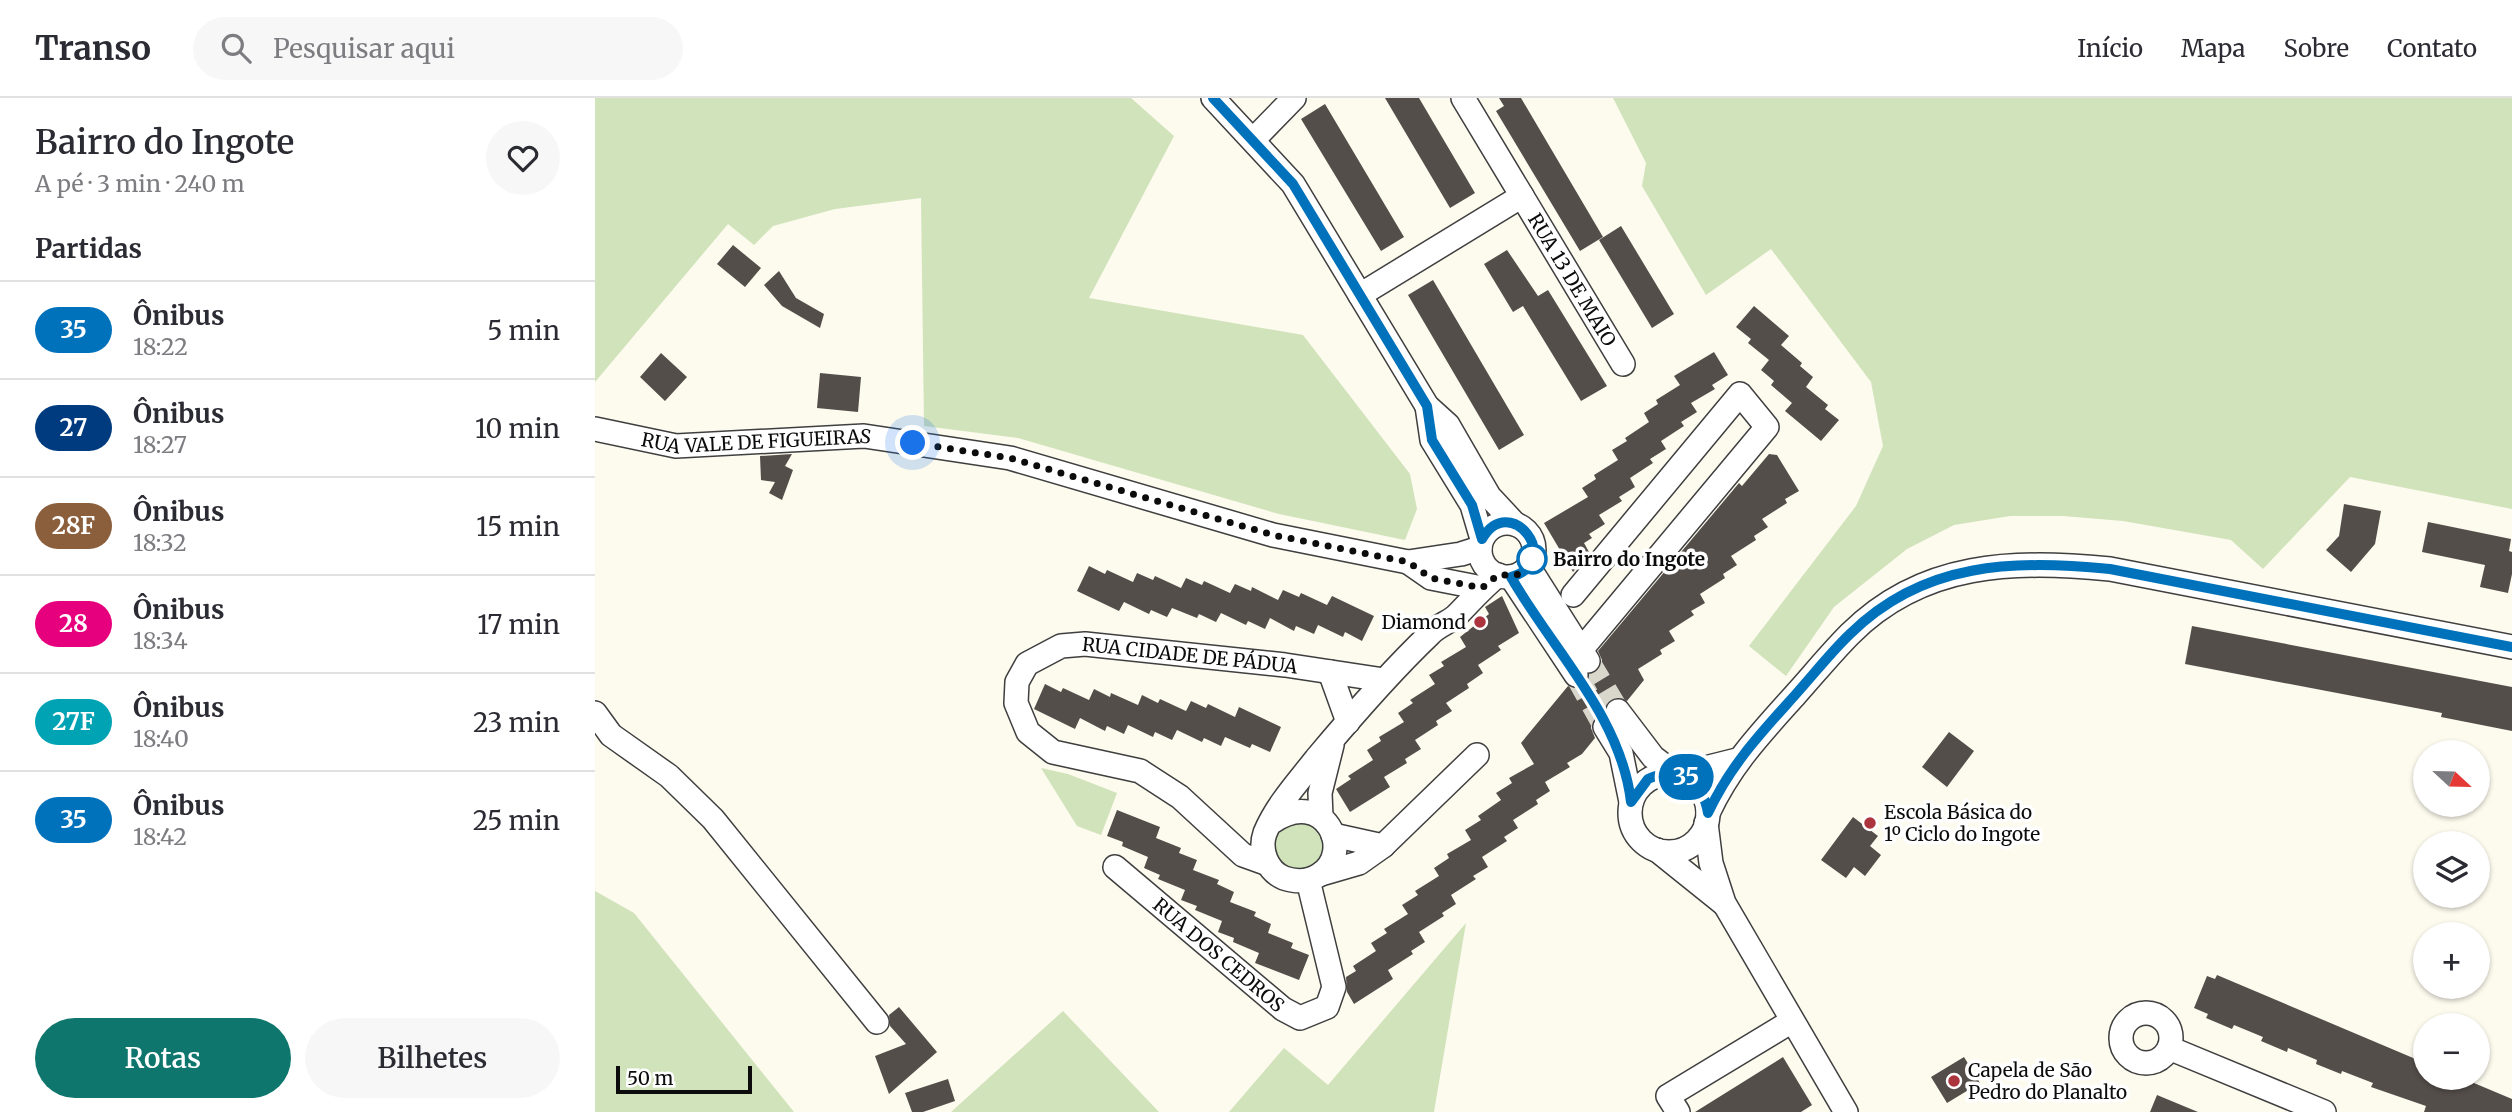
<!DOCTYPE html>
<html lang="pt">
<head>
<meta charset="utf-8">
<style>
	:root { --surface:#fff; --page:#f7f7f7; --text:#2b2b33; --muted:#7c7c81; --line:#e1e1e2; --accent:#0f766e }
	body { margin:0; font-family:Merriweather,serif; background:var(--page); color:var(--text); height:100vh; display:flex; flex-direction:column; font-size:26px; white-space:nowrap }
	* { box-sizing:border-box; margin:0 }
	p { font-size:23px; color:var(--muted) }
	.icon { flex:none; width:38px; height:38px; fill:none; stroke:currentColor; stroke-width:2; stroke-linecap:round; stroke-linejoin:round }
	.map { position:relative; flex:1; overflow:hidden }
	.panel { display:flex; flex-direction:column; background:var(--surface); width:595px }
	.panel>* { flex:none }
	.badge { padding:0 14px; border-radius:23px; font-size:24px; line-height:46px }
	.needle { width:46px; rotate:112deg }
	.buttons { position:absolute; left:1818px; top:642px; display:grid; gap:14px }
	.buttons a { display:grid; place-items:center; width:77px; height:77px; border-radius:50%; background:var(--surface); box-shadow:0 2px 5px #0004; font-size:35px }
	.scale { position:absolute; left:21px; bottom:18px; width:136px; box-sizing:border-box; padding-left:7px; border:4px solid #0c0c0c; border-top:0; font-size:19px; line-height:24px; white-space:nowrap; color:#0c0c0c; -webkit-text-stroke:5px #fff; paint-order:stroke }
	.you { position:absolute; width:35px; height:35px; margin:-18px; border:5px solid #fff; border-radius:50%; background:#1a73e8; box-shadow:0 0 0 10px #1a73e833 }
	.map>.badge { position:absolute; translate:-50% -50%; box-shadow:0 0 0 4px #fff }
	h2 { padding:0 35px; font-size:26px; line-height:63px }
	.round { display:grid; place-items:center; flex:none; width:74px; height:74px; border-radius:37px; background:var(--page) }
	.summary { display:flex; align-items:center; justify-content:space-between; height:119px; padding:0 35px }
	h1 { font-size:33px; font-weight:600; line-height:52px }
	.button { display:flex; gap:14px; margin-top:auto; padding:14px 35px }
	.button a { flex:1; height:80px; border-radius:42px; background:var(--accent); color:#fff; font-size:28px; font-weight:600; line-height:80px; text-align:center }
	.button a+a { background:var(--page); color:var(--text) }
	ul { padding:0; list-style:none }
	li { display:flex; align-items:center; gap:21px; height:98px; padding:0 35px; border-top:2px solid var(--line) }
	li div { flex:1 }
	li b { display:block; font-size:26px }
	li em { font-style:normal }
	li .badge { min-width:77px; font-weight:700; text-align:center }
	header { display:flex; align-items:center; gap:42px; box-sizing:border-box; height:98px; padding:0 35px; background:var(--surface); border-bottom:2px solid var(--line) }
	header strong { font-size:33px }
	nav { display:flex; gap:38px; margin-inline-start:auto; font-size:24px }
	.search { width:490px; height:63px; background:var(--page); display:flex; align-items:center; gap:18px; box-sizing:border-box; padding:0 24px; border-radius:38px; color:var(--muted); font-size:26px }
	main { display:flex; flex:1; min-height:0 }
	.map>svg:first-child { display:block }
	.green { fill:#d1e3bb }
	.building { fill:#544e4a }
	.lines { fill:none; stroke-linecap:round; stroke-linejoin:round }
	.minor-tunnel { stroke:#d9d6cc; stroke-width:23; stroke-dasharray:23 11; stroke-linecap:butt }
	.minor-casing { stroke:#3f3f3f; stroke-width:26 }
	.minor { stroke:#fff; stroke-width:23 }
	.line-casing { stroke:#fff; stroke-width:16 }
	.line { stroke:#0072bc; stroke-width:10 }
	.walk { stroke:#0c0c0c; stroke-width:7; stroke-dasharray:0 12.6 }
	.stop-dot { fill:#fff; stroke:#0072bc; stroke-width:3.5 }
	.poi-dot { fill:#ac353d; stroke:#fff; stroke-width:2.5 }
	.labels { text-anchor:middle; stroke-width:7; stroke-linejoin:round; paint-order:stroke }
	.street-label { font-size:19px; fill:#0c0c0c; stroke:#fff }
	.stop-label { font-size:19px; font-weight:bold; fill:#0c0c0c; stroke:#fff; text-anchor:start }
	.poi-label { font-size:19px; fill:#0c0c0c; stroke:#fff; text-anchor:start }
</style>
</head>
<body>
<header>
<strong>Transo</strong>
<div class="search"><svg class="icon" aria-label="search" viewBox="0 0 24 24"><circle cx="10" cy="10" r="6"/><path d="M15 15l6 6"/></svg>Pesquisar aqui</div>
<nav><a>Início</a><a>Mapa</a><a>Sobre</a><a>Contato</a></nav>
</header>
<main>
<section class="panel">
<div class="summary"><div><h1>Bairro do Ingote</h1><p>A pé · 3 min · 240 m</p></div><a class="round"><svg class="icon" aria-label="heart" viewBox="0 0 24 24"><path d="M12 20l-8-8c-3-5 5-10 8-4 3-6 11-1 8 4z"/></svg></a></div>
<h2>Partidas</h2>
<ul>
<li><span class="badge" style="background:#0072bc;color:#fff">35</span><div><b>Ônibus</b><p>18:22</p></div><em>5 min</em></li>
<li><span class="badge" style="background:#003b80;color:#fff">27</span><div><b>Ônibus</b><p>18:27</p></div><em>10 min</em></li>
<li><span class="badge" style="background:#8b5e3c;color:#fff">28F</span><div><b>Ônibus</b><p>18:32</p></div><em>15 min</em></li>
<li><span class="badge" style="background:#e6007e;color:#fff">28</span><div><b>Ônibus</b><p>18:34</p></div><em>17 min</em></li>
<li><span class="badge" style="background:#00a3b4;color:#fff">27F</span><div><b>Ônibus</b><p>18:40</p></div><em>23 min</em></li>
<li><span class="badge" style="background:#0072bc;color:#fff">35</span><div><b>Ônibus</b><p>18:42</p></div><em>25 min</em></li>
</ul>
<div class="button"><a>Rotas</a><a>Bilhetes</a></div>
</section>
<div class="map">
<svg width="1917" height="1014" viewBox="0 0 1917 1014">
	<rect width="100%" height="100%" fill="#fdfaee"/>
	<!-- green -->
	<path class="green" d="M0,0h536l43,38 -85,162 214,37 107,139 7,35 -12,31 -126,-26 -261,-76 -94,-12 -3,-228 -86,11 -62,17 -19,19 -26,-21 -133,158z
		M1018,0h899v411l-162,-32 -87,92 -32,-29 -108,-19 -60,-5h-53l-56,9 -47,24 -73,58 -48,69 -37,-30 107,-140 27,-60 -12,-64 -100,-133 -65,46 -64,-109 4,-23z
		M446,670l27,6 49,19 -16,42 -24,-9z
		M705,721l22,10 2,32 -30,13 -20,-17c0,-27 4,-26 26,-38z
		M0,793l39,22 160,199h-199z
		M871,825l-32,189h-205l55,-64 44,37z
		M468,913l96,101h-208z"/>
	<!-- building -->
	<path class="building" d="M790,0h34l56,95 -25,15z
		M904,0h22l82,139 -23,14 -84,-140 8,-5z
		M730,6l79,133 -23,14 -80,-132z
		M1026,128l53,88 -22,14 -53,-88z
		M138,147l28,23 -16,19 -28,-23z
		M912,152l31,46 10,-6 59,96 -26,15 -58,-95 -10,6 -29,-48z
		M184,173l17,27 28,16 -4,14 -38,-22 -18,-21z
		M838,182l91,155 -25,15 -91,-155z
		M1159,208l35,30 -8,9 21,18 -2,3 13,11 -7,10 22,18 -3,4 14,11 -18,21 -36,-30 7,-8 -21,-18 3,-4 -13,-11 8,-10 -21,-17 3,-4 -15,-12z
		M1119,254l14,23 -16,10 3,4 -24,14 6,9 -16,10 3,4 -23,15 5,8 -16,10 3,4 -23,15 5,9 -16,10 3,4 -23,14 6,9 -16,10 3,4 -8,5 5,9 -16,20 -29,-49 44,-26 -6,-9 14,-9 -2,-4 24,-15 -6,-10 15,-9 -2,-3 24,-16 -5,-9 14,-9 -2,-4 24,-15 -6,-9z
		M66,255l26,24 -22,24 -25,-24z
		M225,275l41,4 -3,35 -41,-4z
		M197,356l-7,12 8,4 -11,30 -13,-7 6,-11 -14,-2 -1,-24z
		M1174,356l8,1 22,36 -14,8 2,4 -25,16 6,8 -14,9 2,4 -25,16 6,9 -14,9 2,4 -25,16 5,9 -14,8 3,4 -25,16 6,10 -15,9 2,4 -24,15 6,11 -17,21 -10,-4 -8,3 -5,13 -12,8 -1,7 4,10 -13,16 -15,9 3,4 -25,15 5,9 -14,9 2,4 -25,16 5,8 -14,9 3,4 -25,16 6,10 -15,9 3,3 -25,16 5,9 -14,9 2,3 -25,16 6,10 -14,9 2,3 -25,16 5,9 -39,25 -7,-12 -1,-15 10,-6 -3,-5 23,-15 -5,-8 16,-10 -3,-4 24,-15 -6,-9 16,-10 -3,-4 24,-15 -5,-8 15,-10 -2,-4 24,-14 -6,-10 16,-10 -3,-4 23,-16 -5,-7 16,-10 -3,-5 25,-14 -13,-21 47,-57 8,3 7,-2 7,-12 10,-7 2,-8 -4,-9 141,-168 3,3z
		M1749,406l37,7 -6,33 -24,28 -25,-22 13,-14z
		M1833,424l83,17 -2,12 3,1v22l-4,19 -28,-6 5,-22 -63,-13z
		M494,468l16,8 2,-4 26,12 4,-9 16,7 2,-4 26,12 5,-10 16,7 2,-4 26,12 5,-9 16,7 1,-4 26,13 5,-10 16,7 2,-4 26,12 5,-9 42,20 -12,25 -17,-9 -2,5 -25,-12 -4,9 -18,-8 -2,5 -24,-13 -5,11 -17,-8 -2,4 -25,-12 -5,9 -17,-8 -2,4 -25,-10 -5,9 -16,-7 -2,4 -25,-12 -5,9 -42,-20z
		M907,498l17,37 -21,13 3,4 -23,15 5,8 -16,11 2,4 -23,15 6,8 -16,10 2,4 -23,15 6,9 -16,10 2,4 -23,14 6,10 -40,25 -14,-23 15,-10 -3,-3 25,-16 -6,-10 14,-9 -2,-4 25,-15 -6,-9 15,-10 -3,-3 25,-16 -6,-9 15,-9 -3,-4 25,-15 -6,-10 29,-23 -4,-7z
		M1597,528l320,61v44l-71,-14 1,-4 -257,-49z
		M450,586l16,8 2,-4 26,12 5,-11 16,8 1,-4 27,12 4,-10 16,8 2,-4 26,12 5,-10 15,7 2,-4 27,13 4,-10 42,20 -11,25 -18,-8 -2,4 -25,-11 -4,9 -17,-8 -2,4 -25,-12 -5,10 -17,-8 -2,5 -25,-12 -4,9 -17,-8 -2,5 -25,-13 -5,11 -41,-20z
		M1354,634l25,19 -27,36 -25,-20z
		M522,712l43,17 -4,11 25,10 -2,5 18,7 -4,10 26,10 -2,4 17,8 -4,10 26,10 -2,4 17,8 -3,9 25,10 -2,5 18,7 -10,25 -44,-17 4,-10 -26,-11 1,-4 -16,-6 4,-11 -27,-11 2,-4 -16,-6 4,-10 -27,-11 2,-4 -16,-7 4,-11 -26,-11 1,-4 -16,-6z
		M1258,719l25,19 -8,10 11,9 -16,21 -11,-9 -8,11 -25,-18z
		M1622,877l208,88v15h37l50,21v13h-88l2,-6 -55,-19 2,-4 -31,-12 -1,3 -25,-10 1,-4 -29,-12 -1,4 -26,-11 2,-4 -29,-12 -2,4 -26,-11 2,-4 -14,-6 13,-32 8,3z
		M304,909l38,45 -48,42 -14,-38 31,-12 -16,-18 -1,-11z
		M1188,959l29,48 -11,7h-106z
		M1369,959l16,26 -33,20 -16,-26z
		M353,981l7,22 -32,11h-11l-7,-19z
		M1562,997l41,17h-48z"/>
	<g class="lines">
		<!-- minor-tunnel -->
		<path class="minor-tunnel" d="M993,563l30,50
			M981,577l29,52"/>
		<defs>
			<g id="minor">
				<path d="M618,0l80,86 134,222 21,19 41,71 26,28"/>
				<path id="s1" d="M868,0l160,266"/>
				<path d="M658,42l41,-42"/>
				<path d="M765,197l162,-99"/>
				<path d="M832,308l5,34 40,65 10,34"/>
				<path id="s2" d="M0,331l81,17 188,-10 146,22 263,77 135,27 53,-8 19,-6"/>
				<circle cx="912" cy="452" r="27"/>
				<path d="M813,464l23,16 51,10"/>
				<path d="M933,468l60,95"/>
				<path d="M916,479l65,98"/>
				<path d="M978,497l167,-201 27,33 -186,223"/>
				<path d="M735,574l18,50"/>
				<path d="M1023,613l35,46 22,17"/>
				<path d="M0,615l16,22 58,41 44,43 164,203"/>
				<path d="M1010,629l16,26 10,49"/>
				<circle cx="1074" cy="715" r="39"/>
				<path d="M1091,679l23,-10 28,-7"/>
				<path d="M1113,715c23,-49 53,-80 88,-119 18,-20 35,-41 54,-60 73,-73 164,-74 260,-65l402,78"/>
				<path d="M726,719l-1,-24 12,-48"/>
				<path d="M677,724c52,-36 84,30 47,53 -11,7 -23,7 -35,3 -17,-7 -25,-28 -19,-45 11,-27 33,-51 51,-74 36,-43 73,-86 114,-125 7,-8 18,-11 26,-18 14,-14 26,-28 42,-41"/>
				<path d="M1111,725l5,40 13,40 122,209"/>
				<path d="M738,737l50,11 94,-91"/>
				<path d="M1062,752l66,53"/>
				<path id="s3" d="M673,766l-25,-9 -63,-58 -40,-26 -87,-19 -25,-20 -12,-29 1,-21 10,-18 34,-18 24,-2 200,21 99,15"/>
				<path id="s4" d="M520,769l168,142 17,9 27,-11 7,-20 -26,-107"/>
				<path d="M726,776l38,-11 24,-17"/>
				<circle cx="1551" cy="940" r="25"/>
				<path d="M1574,950l155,64"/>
				<path d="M1083,1014l-10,-16 124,-75"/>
			</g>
		</defs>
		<!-- minor casing -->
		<use href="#minor" class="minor-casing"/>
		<!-- minor -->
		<use href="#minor" class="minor"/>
	</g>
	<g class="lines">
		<defs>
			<path id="line" d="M618,0l80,86 134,222 5,34 40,65 10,34c28,-49 83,23 29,38 41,72 110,139 120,225l17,-23c30,-14 55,3 60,34 23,-49 53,-80 88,-119 18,-20 35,-42 54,-60 74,-73 164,-74 260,-65l402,78"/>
		</defs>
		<!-- line casing -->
		<use href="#line" class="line-casing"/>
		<!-- line -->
		<use href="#line" class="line"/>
		<!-- walk -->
		<path class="walk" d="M318,345l97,15 263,77 135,27 23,16 51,10 16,-13h19l15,-16"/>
	</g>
	<!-- markers -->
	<circle class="stop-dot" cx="937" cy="461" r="14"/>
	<g class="poi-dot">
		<circle cx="885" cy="524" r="7"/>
		<circle cx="1275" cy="725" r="7"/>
		<circle cx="1359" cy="983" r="7"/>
	</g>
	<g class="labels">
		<!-- street labels -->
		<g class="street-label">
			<text dy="7" stroke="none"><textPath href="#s1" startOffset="212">RUA 13 DE MAIO</textPath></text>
			<text dy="7" stroke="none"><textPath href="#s2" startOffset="163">RUA VALE DE FIGUEIRAS</textPath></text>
			<text dy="7" stroke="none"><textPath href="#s3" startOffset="522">RUA CIDADE DE PÁDUA</textPath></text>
			<text dy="7" stroke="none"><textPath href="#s4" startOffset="136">RUA DOS CEDROS</textPath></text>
		</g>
		<!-- stop labels -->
		<g class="stop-label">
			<text x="958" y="468">Bairro do Ingote</text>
		</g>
		<!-- poi labels -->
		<g class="poi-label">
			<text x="871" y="531" text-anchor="end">Diamond</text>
			<text x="1289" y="721">Escola Básica do<tspan x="1289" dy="22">1º Ciclo do Ingote</tspan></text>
			<text x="1373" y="979">Capela de São<tspan x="1373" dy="22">Pedro do Planalto</tspan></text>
		</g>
	</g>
</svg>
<div class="buttons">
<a><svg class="needle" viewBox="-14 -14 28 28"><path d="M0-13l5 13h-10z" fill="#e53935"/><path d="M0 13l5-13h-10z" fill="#7c7c81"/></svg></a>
<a><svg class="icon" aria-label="layers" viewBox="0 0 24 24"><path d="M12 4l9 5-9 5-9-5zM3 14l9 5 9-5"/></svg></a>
<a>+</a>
<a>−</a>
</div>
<div class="scale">50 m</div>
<div class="you" style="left:318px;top:345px"></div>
<b class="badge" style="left:1091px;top:679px;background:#0072bc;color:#fff">35</b>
</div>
</main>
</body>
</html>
